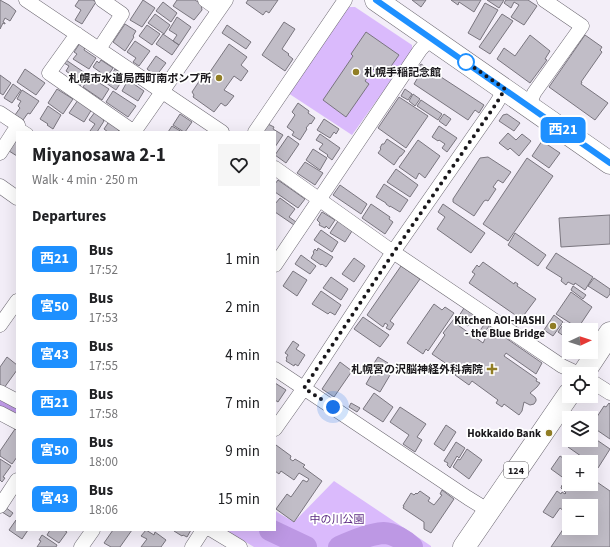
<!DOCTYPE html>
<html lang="en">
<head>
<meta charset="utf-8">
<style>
	:root { --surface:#fff; --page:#f6f6f6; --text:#202124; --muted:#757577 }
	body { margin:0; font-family:"Source Sans 3","Noto Sans JP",sans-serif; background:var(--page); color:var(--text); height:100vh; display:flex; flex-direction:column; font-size:15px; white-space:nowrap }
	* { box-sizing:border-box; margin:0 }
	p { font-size:13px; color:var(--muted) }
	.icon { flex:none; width:22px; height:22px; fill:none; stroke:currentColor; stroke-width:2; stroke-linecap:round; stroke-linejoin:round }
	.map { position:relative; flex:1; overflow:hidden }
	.side { position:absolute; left:16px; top:131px; width:260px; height:400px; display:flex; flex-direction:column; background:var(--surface); border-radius:0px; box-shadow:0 4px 16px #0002 }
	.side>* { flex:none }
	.badge { padding:0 8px; border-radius:6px; font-size:14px; line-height:26px }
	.needle { width:26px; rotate:86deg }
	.buttons { position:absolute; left:562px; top:323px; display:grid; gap:8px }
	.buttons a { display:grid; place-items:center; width:36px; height:36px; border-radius:0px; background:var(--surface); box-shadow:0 4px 16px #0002; font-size:20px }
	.you { position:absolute; width:20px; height:20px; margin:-10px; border:3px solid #fff; border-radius:50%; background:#1a73e8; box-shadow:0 0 0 6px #1a73e833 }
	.map>.badge { position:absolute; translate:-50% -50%; box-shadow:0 0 0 2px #fff }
	h2 { padding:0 16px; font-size:15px; line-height:36px }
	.round { display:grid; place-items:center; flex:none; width:42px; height:42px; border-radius:0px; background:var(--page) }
	.summary { display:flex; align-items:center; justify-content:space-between; height:68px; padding:0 16px }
	h1 { font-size:19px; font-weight:700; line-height:30px }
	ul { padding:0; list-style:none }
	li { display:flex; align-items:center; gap:12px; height:48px; padding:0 16px }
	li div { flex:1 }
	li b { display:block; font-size:15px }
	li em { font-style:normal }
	li .badge { min-width:44px; font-weight:700; text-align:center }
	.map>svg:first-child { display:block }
	.green { fill:#dabafc }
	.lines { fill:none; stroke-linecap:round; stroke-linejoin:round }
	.river { stroke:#bd98e4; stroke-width:22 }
	.building { fill:#c1bdc7; stroke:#79757e }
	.service-casing { stroke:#6d6972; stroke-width:8 }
	.minor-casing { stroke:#6d6972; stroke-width:15 }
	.primary-casing { stroke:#6d6972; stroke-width:23 }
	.service { stroke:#fff; stroke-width:7 }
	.minor { stroke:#fff; stroke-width:14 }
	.primary { stroke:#fff; stroke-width:22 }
	.line-casing { stroke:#fff; stroke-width:9 }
	.line { stroke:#1e90ff; stroke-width:6 }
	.walk { stroke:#19171b; stroke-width:4; stroke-dasharray:0 7.2 }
	.stop-dot { fill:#fff; stroke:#1e90ff; stroke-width:2 }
	.poi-dot { fill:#917e25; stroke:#fff; stroke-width:1.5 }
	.labels { text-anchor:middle; stroke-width:3.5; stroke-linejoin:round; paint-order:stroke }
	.shield { fill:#fff; stroke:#5e5d5f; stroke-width:1 }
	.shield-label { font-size:10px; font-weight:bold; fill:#19171b }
	.poi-label { font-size:11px; font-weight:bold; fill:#19171b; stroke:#fff; text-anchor:end }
	.park-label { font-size:11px; fill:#5c2b83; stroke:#fff }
</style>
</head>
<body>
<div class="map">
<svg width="610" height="547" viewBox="0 0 610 547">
	<rect width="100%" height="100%" fill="#f3eef8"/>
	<!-- green -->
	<path class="green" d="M348,7h7l57,38v6l-60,84 -64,-42z
		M334,481l97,65v1h-177l-28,-17h49v-19l19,11z"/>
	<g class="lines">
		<!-- river -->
		<path class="river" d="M0,405l17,9
			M270,530l36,17
			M339,547c14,-6 30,-13 45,-14 9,0 22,8 28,14"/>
	</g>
	<!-- building -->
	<path class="building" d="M0,0l9,5 7,6 -6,10 -5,-3 -2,4 2,1v1l-2,-1 -3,6z
		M79,0h14l3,2 -14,22 -7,-4 6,-10 -6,-4z
		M143,0l12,8 -13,19 -12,-7z
		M177,0h18l6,4 1,6 -8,10 -21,-14z
		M248,0h30l-9,13 -3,-2 -3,4 -17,-12z
		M412,0h14l-5,7z
		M451,0h30l-7,12 -15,-10 -1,3z
		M487,0h17l-5,8z
		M506,0h22l9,6 -13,19 -13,-8 8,-12 -5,-3 -3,6 -7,-5z
		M163,2l14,11 -6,9 -15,-11z
		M485,3l13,7 -18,30 -12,-7z
		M155,14l15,11 -6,9 -16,-11z
		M502,14l11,7 -23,33 -11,-7z
		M177,17l14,10 -12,18 -6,-4 4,-6 -8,-5z
		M284,22l11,7 -13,20 7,5 -1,1 5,4 -8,12 -23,-16z
		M125,24l11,7 -3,5 1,1 -9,14 -12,-9z
		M147,25l13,9 -8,11 -13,-9z
		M227,25l24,17 -5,7 -24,-16z
		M366,32l33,23 -15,21 -11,-7 -8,12 4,3 -23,33 -23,-17 30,-44 -2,-2z
		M163,34l16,11 -7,10 -16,-11z
		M530,35l20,16 -5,8 2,1 -17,23 -33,-24 7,-11 11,8z
		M585,35l17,12 -2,3 2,2 -21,30h1l-1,2 27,19 -13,17 -46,-33z
		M135,41l15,10 -11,15 -6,-4 3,-4 -9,-6z
		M80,43l5,4 -1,3 12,8 -7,11 -16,-10 4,-5 -3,-2z
		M229,44l18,13 -6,8 7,6 -7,10 -7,-5 -10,14 10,6 -7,9 -2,1 -4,-3 -7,9 -21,-15 1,-2 -2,-3 8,-12 3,2z
		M156,56l10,7 -10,13 -9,-7z
		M66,60l22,15 -8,11 -12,-8 2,-4 -4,-3 3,-5 -5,-3z
		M101,60l12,8 -6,9 -14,-10 4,-6 2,2z
		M421,64l63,41 -5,8 -4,-3 -7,10 -54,-36 6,-10 -4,-3z
		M25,69l20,14 -9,12 -19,-13z
		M115,69l10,7 -9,14 -10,-7z
		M0,75l11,8 -8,12 -3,-2z
		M90,77l19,12 -7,11 -19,-13z
		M128,80l16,11 -6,10 -16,-10z
		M13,84l8,6 -9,13 -8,-5z
		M57,89l16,10 -10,15 -15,-11z
		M405,89l7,5 -4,6 -7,-4z
		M22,90l17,11 -9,13 -2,-1 -5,7 -8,-5 5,-7 -2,-2 3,-5 -4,-2z
		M113,91l23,15 -8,11 -22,-15z
		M413,94l7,5 -5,7 -6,-5z
		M399,97l29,19 -22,32 -28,-20z
		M78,100l14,9 -8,13 -15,-9z
		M421,100l21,14 -4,6 -21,-14z
		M298,103l11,8 -1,2 7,5 -4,6 -1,-1 -4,5 1,1 -7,11 -8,-5 2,-3 -7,-5 8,-12 -3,-3z
		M48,106l13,9 -8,14 -6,-4 1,-1 -8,-5z
		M95,112l9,6 -1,2 1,1 -7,11h-5l-2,-1 5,-7 -6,-4z
		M180,114l12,8 -7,10h-1l-11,-7z
		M444,114l7,5 -5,7 -7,-5z
		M507,114l13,9 -6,8 -15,-10 4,-6z
		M324,119l15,10 -3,5 -2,-2 -4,6 -13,-8z
		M110,120l8,6 -2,2 3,2 -1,2h-10l-4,-3z
		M268,124l6,3 -1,2 10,6 -8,12v-15h-12z
		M172,126l10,6h-14z
		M439,126l18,12 -10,14 -5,-4 3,-4 -6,-4 -1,1 -6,-4z
		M508,133l8,7 6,-6 9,7 -12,15 -9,-8 -2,2 -9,-7z
		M320,134l20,14 -8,12 -5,-4 1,-1 -9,-6 4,-5 -7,-4z
		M288,136l11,8 -13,19 -11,-8z
		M17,139v17l-8,-5z
		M387,139l18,12 -4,5h-1l-6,9 -16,-12 3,-4 -1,-1 2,-4h2z
		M418,140l22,16 -15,22 -6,-5 -3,6 -17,-12z
		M542,141l18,12 -11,15 -17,-12z
		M313,149l14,9 -7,12 -14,-10z
		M488,157l23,15 -8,11 -5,-3 -5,7 3,2 -8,12 -2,-1 -2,1 -10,15 -21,-14v-3l27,-41z
		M527,158l26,18 -45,65 -25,-17z
		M305,162l18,11 -8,12 -18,-12z
		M396,169l22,16 -8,12 -23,-15z
		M278,180l27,19 -7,9 -23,-16v-8z
		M384,184l24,16 -8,12 -10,-6v1l-4,-3v-1l-10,-6z
		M340,185l27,19 -6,10 -28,-19z
		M280,198l15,11 -6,8 7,5 -2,3 -19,-13v-8z
		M371,204l19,13 -1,2 4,3 -8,12 -23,-16z
		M443,204l42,29 -14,20 -34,-24 8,-12 -7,-5z
		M322,212l13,8 -6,9 -3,-3 -1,2 -6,-3 1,-2 -3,-3z
		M610,215v29l-49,3 -2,-29z
		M338,221l14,10 -7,11 -15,-9z
		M321,230l17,12 -6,10 -18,-12z
		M515,233l31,22 -8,11 -30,-21z
		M318,248l15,9 -7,10 -4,-3 -1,1 -10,-7 3,-5 -1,-1 2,-3 2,2z
		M556,253l37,24 -8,13 -10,-7 -1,2 -6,-3 -2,3 -5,-4 1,-3 -16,-10z
		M301,255l15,11 -6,8 -15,-10z
		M354,258l11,8 -11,16 -12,-8z
		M483,262l31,22 1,-2 3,2 -1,2 19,13 -15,20 -52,-36 6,-9 -3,-2 5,-7 2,2z
		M401,266l19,13 -30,42 4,3 -4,6 -4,-2 2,-3 -3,-2 -2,4 -16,-12z
		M293,271l14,9 -10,16 -14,-10z
		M331,277l17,12 -7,11 -18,-12z
		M594,278l16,11v5l-3,4 -19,-12z
		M573,286l13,9 -3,4 -12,-9z
		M321,291l20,14 -6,10 -5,-3 -2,2 -16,-10z
		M571,292l21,15 -14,21 -22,-14z
		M434,304l8,6 3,-3 9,6 -26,38 -2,-2 -3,5 -16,-11z
		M464,308l12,7 -8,11 -11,-7z
		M554,315l9,7 -10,14 -9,-6z
		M363,317l26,18 -9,12 -26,-18z
		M454,319l3,2 -2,2 28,20 2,-4 -1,-1 6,-11 52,36 -6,11 -30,-21 -2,3 33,23 -1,2 4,2 -3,4 -7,6 5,4 1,2v2l-2,3 -4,1 -6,-3 -2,9 -3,4 -15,-11 -2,3 -6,-4 2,-3 -26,-19 -3,4 -14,-10 2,-4 -25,-17 13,-19 -2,-2z
		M486,322l4,3 -10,13 -4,-2z
		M564,323l11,7h-6v14l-3,-2 2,-3 -10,-7z
		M293,341l6,4 -3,4 9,6 -7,11 -3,-2 -1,2 -8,-5 1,-2 -1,-1 2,-3 -3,-2z
		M7,357l10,8v5l-13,18 -4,-3v-18z
		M378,357l10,6 -5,8 7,4 -10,17 -14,-8 8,-14 -3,-2z
		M340,362l12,9 -18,26 -12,-8z
		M275,383l11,7 -8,12 -3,-2z
		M374,393l19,14 -10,15 -20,-13z
		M351,403l9,5 -3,4 -8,-5z
		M609,403l1,1v35l-19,-13 13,-20 2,1z
		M400,407l26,17 -9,13 5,3 -7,12 -12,-8 6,-9 -19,-13z
		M446,425l10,7 -12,19 -10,-7z
		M15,429l2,1v27l-5,7 -12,-8v-5z
		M591,436l19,13 -12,19 -30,-21 5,-7h18z
		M456,442l9,6 -6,10 -2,-2 -7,12 -3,-3 1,-2 -4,-2z
		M276,445l15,11 -1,3 3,2 2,-2 10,6 -2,2 19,14 -28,41 -18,-13 11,-15 4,3 12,-17 4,2 2,-3 -10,-6 -5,7 -13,-9 -2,3 -4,-3v-24z
		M467,449l15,11 -13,19 -16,-12 5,-8 2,1z
		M560,456l9,6v20l-18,-13z
		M0,459l11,7 -8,11 2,1 -3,4 -2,-2z
		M591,478l19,13v56h-59l17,-25 1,1v5h22v-22h-22v9l-9,-7 -7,10 -10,-6 14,-21 4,3 1,-2 3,2 1,-1 -5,-5 1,-3h3l7,4 2,-4 -2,-1h19z
		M442,490l12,9 -23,34 -7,-4v-7l-21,-14 1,-2h-1l8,-13 3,2 2,-2 1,1 3,-3 10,7 -2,3 6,4 8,-10 -2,-1z
		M5,507l8,6 -3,4 -8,-5z
		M16,520l1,10h11l-6,9 -13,-9z
		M50,530h14l3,2 -8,11 -12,-8z
		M113,530h19l-12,17h-9l-7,-4z
		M146,530l8,5 1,-3 11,8 -5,7h-20l6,-8 -6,-3z
		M174,530h17l-4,7 -4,-2 -1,1 -8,-5z
		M42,535l15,10 -1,2h-19l4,-6 -2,-1z"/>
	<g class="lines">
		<defs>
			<path id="service" d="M18,125l11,7"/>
			<path id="minor" d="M26,0l196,132
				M205,0l14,10
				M77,34l-28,39 85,59
				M99,49l23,-35 -20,-14
				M529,106l5,-13 48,-67 -38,-26
				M0,113l18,12 -18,28
				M134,132l92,-132
				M255,132l90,-132
				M275,168l118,84 169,114 17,8
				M0,186l17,12
				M275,265l145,-215 11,-12
				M0,325l17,-24
				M275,369l193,129 21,13
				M591,381l19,12
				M0,392l17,9
				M0,413l17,9
				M275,429l29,-41 89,-136 103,-148 9,-15
				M0,506l17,-26
				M212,530l28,17
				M81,547l12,-17
				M192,547l11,-17"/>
			<path id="primary" d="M376,0l234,163
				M583,374l27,-41
				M464,547l105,-153"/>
		</defs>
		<!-- service casing -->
		<use href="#service" class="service-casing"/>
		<!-- minor casing -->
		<use href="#minor" class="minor-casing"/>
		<!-- primary casing -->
		<use href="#primary" class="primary-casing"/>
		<!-- service -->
		<use href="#service" class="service"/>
		<!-- minor -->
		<use href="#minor" class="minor"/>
		<!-- primary -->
		<use href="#primary" class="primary"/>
	</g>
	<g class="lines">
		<defs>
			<path id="line" d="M376,0l234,163"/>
		</defs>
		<!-- line casing -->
		<use href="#line" class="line-casing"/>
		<!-- line -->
		<use href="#line" class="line"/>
		<!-- walk -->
		<path class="walk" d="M333,407l-29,-19 90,-136 102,-148 9,-15 -39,-27"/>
	</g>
	<!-- markers -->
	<circle class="stop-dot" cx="466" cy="62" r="8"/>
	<g class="poi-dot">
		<circle cx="356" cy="72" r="4"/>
		<circle cx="219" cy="78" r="4"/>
		<circle cx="553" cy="326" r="4"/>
		<path d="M490 363h4v4h4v4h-4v4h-4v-4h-4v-4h4z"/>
		<circle cx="549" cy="433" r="4"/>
	</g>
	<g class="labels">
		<!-- shield labels -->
		<rect class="shield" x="504" y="462" width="24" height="16" rx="3"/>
		<g class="shield-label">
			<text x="516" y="474">124</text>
		</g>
		<!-- poi labels -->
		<g class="poi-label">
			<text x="364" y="76" text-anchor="start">札幌手稲記念館</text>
			<text x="211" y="82">札幌市水道局西町南ポンプ所</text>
			<text x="545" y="324">Kitchen AOI-HASHI<tspan x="545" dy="13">- the Blue Bridge</tspan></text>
			<text x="483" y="373">札幌宮の沢脳神経外科病院</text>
			<text x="541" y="437">Hokkaido Bank</text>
		</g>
		<!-- park labels -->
		<g class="park-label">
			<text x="337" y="523">中の川公園</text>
		</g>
	</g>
</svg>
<div class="buttons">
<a><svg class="needle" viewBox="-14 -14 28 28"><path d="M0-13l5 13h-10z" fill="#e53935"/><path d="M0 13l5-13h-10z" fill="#757577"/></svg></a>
<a><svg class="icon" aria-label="locate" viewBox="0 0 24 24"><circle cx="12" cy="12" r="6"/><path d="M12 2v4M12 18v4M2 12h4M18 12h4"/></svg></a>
<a><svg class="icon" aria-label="layers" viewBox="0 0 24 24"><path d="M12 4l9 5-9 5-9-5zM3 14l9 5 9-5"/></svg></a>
<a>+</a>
<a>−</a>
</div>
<div class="you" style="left:333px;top:407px"></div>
<b class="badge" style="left:563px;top:130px;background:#1e90ff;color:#fff">西21</b>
<section class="side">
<div class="summary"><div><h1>Miyanosawa 2-1</h1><p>Walk · 4 min · 250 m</p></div><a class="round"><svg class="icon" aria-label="heart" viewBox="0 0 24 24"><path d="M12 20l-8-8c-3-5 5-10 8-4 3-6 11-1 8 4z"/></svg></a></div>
<h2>Departures</h2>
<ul>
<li><span class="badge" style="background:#1e90ff;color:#fff">西21</span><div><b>Bus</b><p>17:52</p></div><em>1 min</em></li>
<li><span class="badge" style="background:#1e90ff;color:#fff">宮50</span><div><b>Bus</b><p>17:53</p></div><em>2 min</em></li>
<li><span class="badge" style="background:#1e90ff;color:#fff">宮43</span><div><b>Bus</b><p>17:55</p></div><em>4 min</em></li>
<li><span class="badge" style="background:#1e90ff;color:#fff">西21</span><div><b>Bus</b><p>17:58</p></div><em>7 min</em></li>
<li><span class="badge" style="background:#1e90ff;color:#fff">宮50</span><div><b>Bus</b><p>18:00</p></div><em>9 min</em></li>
<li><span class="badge" style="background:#1e90ff;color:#fff">宮43</span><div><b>Bus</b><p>18:06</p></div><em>15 min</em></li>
</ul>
</section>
</div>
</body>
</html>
